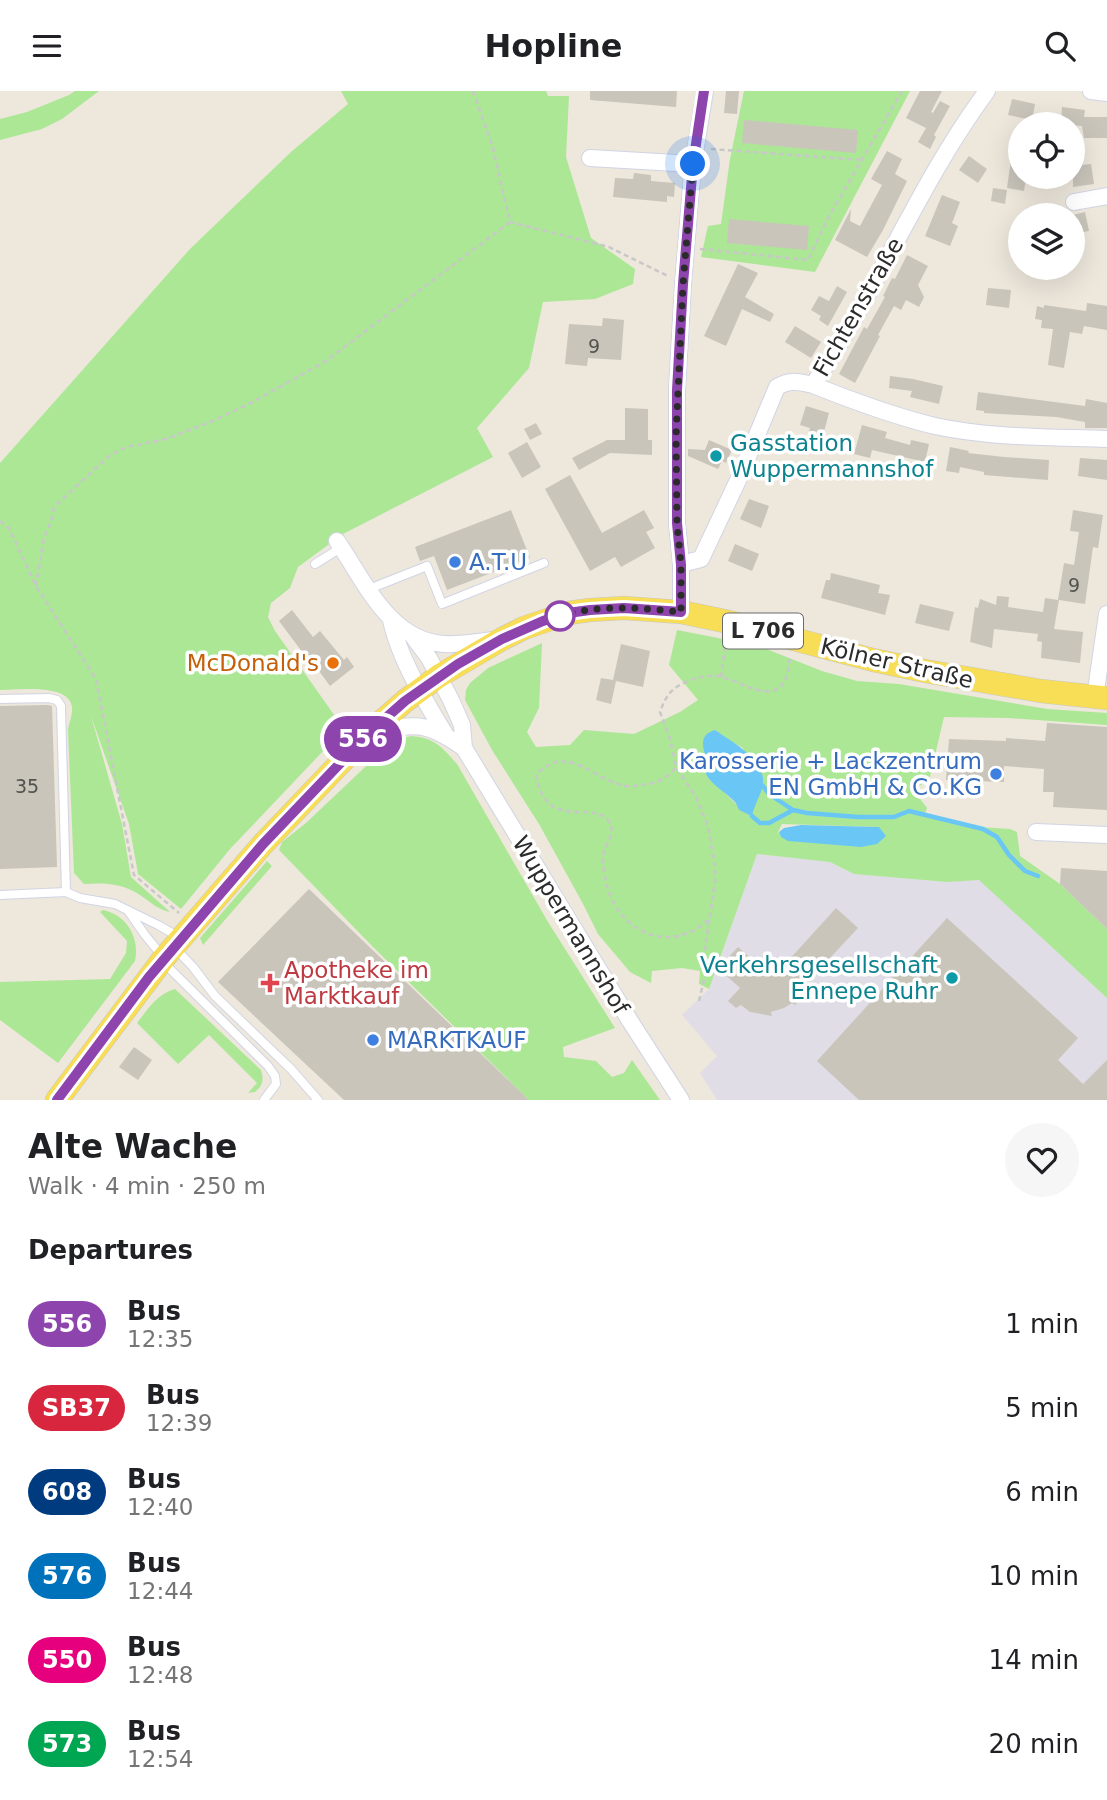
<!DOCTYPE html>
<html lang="en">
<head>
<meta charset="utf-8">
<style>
	:root { --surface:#fff; --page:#f6f6f6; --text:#202124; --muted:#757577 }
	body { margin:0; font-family:"DejaVu Sans",sans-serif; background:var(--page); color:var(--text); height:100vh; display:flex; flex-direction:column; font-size:26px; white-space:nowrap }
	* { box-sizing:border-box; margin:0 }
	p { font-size:23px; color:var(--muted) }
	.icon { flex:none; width:38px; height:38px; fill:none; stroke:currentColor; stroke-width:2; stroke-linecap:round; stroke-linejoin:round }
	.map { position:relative; height:1009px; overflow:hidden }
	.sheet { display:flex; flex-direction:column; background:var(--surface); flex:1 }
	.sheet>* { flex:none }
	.badge { padding:0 14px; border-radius:23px; font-size:24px; line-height:46px }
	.fabs { position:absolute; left:1008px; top:21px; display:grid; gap:14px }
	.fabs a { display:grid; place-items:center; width:77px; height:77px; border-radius:50%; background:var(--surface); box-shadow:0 7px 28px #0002; font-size:35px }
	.you { position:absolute; width:35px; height:35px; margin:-18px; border:5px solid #fff; border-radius:50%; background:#1a73e8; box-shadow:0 0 0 10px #1a73e833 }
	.map>.badge { position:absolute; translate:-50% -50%; box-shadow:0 0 0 4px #fff }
	h2 { padding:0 28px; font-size:26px; line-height:63px }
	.round { display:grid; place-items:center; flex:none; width:74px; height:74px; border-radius:37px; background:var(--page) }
	.headline { display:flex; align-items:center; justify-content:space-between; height:119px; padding:0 28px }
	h1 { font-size:33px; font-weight:800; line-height:52px }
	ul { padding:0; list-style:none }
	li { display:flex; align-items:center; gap:21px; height:84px; padding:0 28px }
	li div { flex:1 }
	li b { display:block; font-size:26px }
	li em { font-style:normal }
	li .badge { min-width:77px; font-weight:700; text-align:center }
	header { display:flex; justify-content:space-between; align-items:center; height:91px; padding:0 28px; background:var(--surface); font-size:32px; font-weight:800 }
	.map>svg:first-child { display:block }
	.industrial { fill:#e0dde6 }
	.green { fill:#ace796; fill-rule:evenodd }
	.water { fill:#6ac6f5 }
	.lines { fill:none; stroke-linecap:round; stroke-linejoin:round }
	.stream { stroke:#6ac6f5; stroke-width:4.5 }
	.building { fill:#c9c5bb }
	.service-casing { stroke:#d1d4e4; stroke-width:10 }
	.minor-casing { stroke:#d1d4e4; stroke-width:18 }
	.primary-casing { stroke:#c8c8c8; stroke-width:24 }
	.path { stroke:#c8c8c8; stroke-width:2.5; stroke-dasharray:5 3.5; stroke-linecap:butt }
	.service { stroke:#fff; stroke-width:8 }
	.minor { stroke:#fff; stroke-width:16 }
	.primary { stroke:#f8dd57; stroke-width:23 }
	.line-casing { stroke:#fff; stroke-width:16 }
	.line { stroke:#8e44ad; stroke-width:10 }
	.walk { stroke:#2b2b2b; stroke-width:7; stroke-dasharray:0 12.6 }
	.culture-dot { fill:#0f9aa8; stroke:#fff; stroke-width:2.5 }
	.shop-dot { fill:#3f7fe0; stroke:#fff; stroke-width:2.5 }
	.stop-dot { fill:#fff; stroke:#8e44ad; stroke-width:3.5 }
	.food-dot { fill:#e8710a; stroke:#fff; stroke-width:2.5 }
	.health-dot { fill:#e0444e; stroke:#fff; stroke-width:2.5 }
	.labels { text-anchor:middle; stroke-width:7; stroke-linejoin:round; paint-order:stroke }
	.number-label { font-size:19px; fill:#52524f }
	.shield { fill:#fff; stroke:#6b6b6b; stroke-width:2 }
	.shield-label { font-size:21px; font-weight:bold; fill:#2b2b2b }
	.street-label { font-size:23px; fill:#2b2b2b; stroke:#fff }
	.culture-label { font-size:23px; fill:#0d838f; stroke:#fff; text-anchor:start }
	.shop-label { font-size:23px; fill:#366cbe; stroke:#fff; text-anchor:start }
	.food-label { font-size:23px; fill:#c56008; stroke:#fff; text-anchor:end }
	.health-label { font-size:23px; fill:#be3a42; stroke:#fff; text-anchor:start }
</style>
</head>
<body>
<header><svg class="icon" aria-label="menu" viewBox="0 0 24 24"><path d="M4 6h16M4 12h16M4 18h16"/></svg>Hopline<svg class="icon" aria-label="search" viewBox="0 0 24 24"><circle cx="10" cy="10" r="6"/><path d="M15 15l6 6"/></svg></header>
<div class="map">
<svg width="1107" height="1009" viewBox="0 0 1107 1009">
	<rect width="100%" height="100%" fill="#ede7dc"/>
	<!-- industrial -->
	<path class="industrial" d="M757,763l73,8 24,12 93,8 32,-3 128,119v102h-390l-17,-27 17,-17 -35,-41 27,-26z"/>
	<!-- green -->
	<path class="green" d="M75,0h24l-37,28 -20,10 -42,11v-21l27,-7 42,-17z
		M341,0h205l2,5h21l-3,61 25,81 44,31 -2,15 -38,15 -52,3 -14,66 -52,60 16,29 -150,77 -45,33 -8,21 -19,15 -3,14 7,14 69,98 -114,120 -49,60 -43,-35 -9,-50 -38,-108 31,108 9,53 39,35c-15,-3 -22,-13 -35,-20 -16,-9 -33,-9 -51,-8l-10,-11 -6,-143c1,-7 5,-16 4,-23 -3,-24 -55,-17 -72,-17v-227l190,-214 101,-97 57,-48z
		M744,0h166l-95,181 -114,-15 7,-31 13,-2 9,-65z
		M677,539l82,16 63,25 35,10 42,3 148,25 60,4v12l-99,-7 -64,-1 -14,60 -16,14 13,17 -3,8 39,10 47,3 7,3 3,24 40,28 47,45v69l-128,-118 -32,2 -93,-8 -24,-12 -73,-8 -48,135 -10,-5 1,-13 -18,-3 -30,3 -1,12 -21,-11 -32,-38 -16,-32 -43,-78 -47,-74 -27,-50 1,-10 4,-7 18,-15 54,-25 -3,65 -12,24 9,15 34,-2 14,-15 50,4 46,-22 18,-12 -29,-35zM715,639l15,11 13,7 10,61 -1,6c-14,-6 -15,-11 -26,-21 -4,-4 -9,-7 -13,-11 -16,-15 -4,-36 2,-53zM782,733l96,3 -97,10 -2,-5 -2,2z
		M411,645c24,2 31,11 46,28l91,158 67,106 -52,19 1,10 32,4 16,16 12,-4 8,-13 28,40h-131l-156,-153 -94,-97 3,-8 24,-19 76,-72 16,-11z
		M267,770l5,5 -69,79 -3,-7z
		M103,819c24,5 37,28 32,51l-77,102 -58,-43v-38l110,-3 16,-26 1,-12 -27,-29z
		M175,898l86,81c3,9 2,16 -6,22l-7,1 9,-10 -48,-48 -31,29 -41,-41c11,-14 20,-29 38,-34z"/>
	<!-- water -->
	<path class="water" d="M715,639c18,13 55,31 47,59 -3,9 -8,17 -10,27 -4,-2 -7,-3 -11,-5 -4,-3 -3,-5 -6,-9 -9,-10 -23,-16 -29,-28 -3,-8 1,-15 -2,-23 -3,-11 0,-18 11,-21z
		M801,734l78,2 7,9 -9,8 -16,3 -73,-6 -7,-4 -2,-5 5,-4z"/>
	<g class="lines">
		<!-- stream -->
		<path class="stream" d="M763,695l6,8 24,16 14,3 51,4h36l15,-6 74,18 14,8 12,18 16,16 13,5
			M752,725l8,7h9l24,-13"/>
	</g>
	<!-- building -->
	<path class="building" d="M590,0h87l-1,16 -86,-7z
		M726,0h13l-2,23 -13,-1z
		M920,0h22l-11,21 2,1 7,-12 10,5 -16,29 2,2 -6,12 -12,-7 8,-14 -20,-10z
		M1012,8l23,5 -3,16 -24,-5z
		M1062,16l23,3 -1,7h23v21h-23l-2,-12 -21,-2z
		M744,29l114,10 -2,23 -114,-10z
		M1013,55l7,1v30h6l-2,14 -17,-3z
		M887,60l15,8 -7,15 12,7 -24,49 -16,27 -32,-17 16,-31 -1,12 10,5 22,-41 -11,-6z
		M969,65l18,13 -9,14 -19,-13z
		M1091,73l3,20 -21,3v-21z
		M634,82l17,2v6l24,2 -1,14 -7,-1v6l-54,-5 2,-19 18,1z
		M993,97l14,2 -2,14 -14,-3z
		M942,104l18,7 -8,21 6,3 -8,20 -25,-10z
		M1085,121l4,19 -16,3v-19z
		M729,128l80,7 -2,24 -80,-7z
		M907,164l21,11 -10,19 6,12 -5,10 -13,-7 -5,10 -7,-4 -16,29 2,1 -25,47 -16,-9 25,-47 3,2 18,-32 -2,-1 9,-18 3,1z
		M738,173l20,9 -13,24 29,17 -4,8 -28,-13 -16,37 -22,-10z
		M837,195l10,6 -19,34 -9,-6 2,-4 -10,-6 8,-14 10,5z
		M988,197l23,2 -2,18 -23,-3z
		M1087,212l20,3v24l-23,-4 -2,8 -12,-2 -6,36 -16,-3 5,-36 -12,-1 1,-8 -7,-1 2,-13 7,2v-3l42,6z
		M603,227l21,2 -3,40 -33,-2 -1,8 -22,-2 4,-40 33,2z
		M795,235l26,16 -10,16 -26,-16z
		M890,285l23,3 30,7 -4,18 -29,-7 2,-6 -23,-3z
		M978,301l107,14 1,-7 21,4v25h-22v-6l-29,-5 -72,-4v-2l-8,-1z
		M806,315l23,7 -7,26 -14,-4 2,-7 -10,-3z
		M625,317l23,1v31h4v15l-42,-2 -31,17 -7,-12 35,-18h18z
		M536,332l6,11 -12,6 -6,-11z
		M862,334l25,7 -2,6 25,7 1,-5 18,4 -4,18 -53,-12 -2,8 -16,-4z
		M709,349l23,10 -6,13 -4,-2 -4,8 -30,-13v-7l17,1z
		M527,351l14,25 -19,11 -14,-25z
		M950,356l19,4 -1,2 36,4 45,3 -1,20 -64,-5v-3l-24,-5 -1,6 -13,-2z
		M1080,367l27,2v20l-29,-4z
		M570,384l32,58 42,-23 10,18 -8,4 9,16 -34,19 -6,-10 -25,14 -45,-82z
		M749,408l20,7 -8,22 -21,-9z
		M511,419l19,48 -83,32 -13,-34 -14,5 -5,-14z
		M1073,419l30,5 -5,33 -5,-1 -8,57 -26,-4 -5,29 29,3 -3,31 -39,-5 1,-16 -5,-1 1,-7 -44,-5 -2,19 -22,-6 5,-35 3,1 2,-9 16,6 1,-9 12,1 -1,10 35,5 2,-14 13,2 6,-37 10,2 5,-33 -9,-1z
		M735,453l24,10 -7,17 -24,-10z
		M831,482l49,12 -2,8 12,2 -5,20 -64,-17 5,-18h4z
		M920,513l34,8 -5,19 -34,-8z
		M292,519l21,27 7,-6 24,29 3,-3 7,10 -24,19 -11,-15 -1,2 -39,-52z
		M621,553l29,7 -7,36 -27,-6 -5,23 -15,-4 5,-22 12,2z
		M48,614l4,1 5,161 -57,2v-163z
		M1047,632l60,4v83l-54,-3 1,-15h-11l1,-23 -40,-3v16l-58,-2 3,-41 57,2v-3l39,3z
		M1061,777l46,3v58l-47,-45z
		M309,798l220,211h-185l-126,-118z
		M836,817l22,20 -60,64 5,4 -8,9 -3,-2 -8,5 -13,4 1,4 -22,-4 -9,-7 -5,3 -8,-7 12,-13 -22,-20 20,-21 21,18 4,-4 14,12z
		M947,827l131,120 -20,22 25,24 24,-24v40h-248l-42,-39z
		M134,956l18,13 -14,20 -19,-13z"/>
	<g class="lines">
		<defs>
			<path id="service" d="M315,473l27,-17
				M369,498l58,-23 15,38 102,-41
				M0,608l49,-1 8,2 4,6 5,186
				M0,804l66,-3 14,6 35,6 43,21 21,12
				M129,821l16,23 18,22
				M174,856l19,20 22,29 76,73 27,31
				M164,872l104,103 7,10 1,8 -12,16"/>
			<path id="minor" d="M1091,0l16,2
				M590,67l103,6
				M1074,111l33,-6
				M813,294c40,16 80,31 122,41 56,12 115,11 172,13
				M337,450c27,39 52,100 107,103 16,1 33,-2 49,-4
				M681,473l20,-5 38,-81 38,-91c13,-8 21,-5 36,-2 64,-94 106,-202 174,-294
				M681,521v-48l-4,-41v-133l6,-106 10,-120 12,-73
				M391,529c8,38 34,81 54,114
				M412,544l17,23 22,42 11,25 2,23
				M1095,606l12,-83
				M372,640c46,-6 52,-11 92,17l166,273 51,79
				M1036,741l71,3"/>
			<path id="primary" d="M57,1009l107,-142 99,-114 108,-113 34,-30 34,-25 63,-37 22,-11 44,-15 22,-3 34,-2 57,4 48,10 144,38 52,11 116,20 66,7"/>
		</defs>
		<!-- service casing -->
		<use href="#service" class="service-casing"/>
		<!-- minor casing -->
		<use href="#minor" class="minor-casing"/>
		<!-- primary casing -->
		<use href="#primary" class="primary-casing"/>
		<!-- path -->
		<path class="path" d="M473,0l20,57 17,74 99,25 59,29
			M711,58l150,11
			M700,158l108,11 21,-44 73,-125
			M0,430l9,7 27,58 60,93 38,196 45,38
			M36,495l8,-49 7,-15 3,-15 56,-52 17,-8 39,-8 44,-17 41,-19 75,-42 184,-139
			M721,586l5,-38
			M675,677c-7,9 -16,14 -27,16 -7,1 -16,3 -22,2 -32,-5 -59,-45 -90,-11 10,59 58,23 73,47 8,12 -5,23 -6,35 0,10 2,23 5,32 15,47 66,65 102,29
			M699,910l6,-25 -1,-21 11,-72v-17l-7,-40 -12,-29 -20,-30 -6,-28 -10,-27c5,-14 10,-23 24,-29 13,-6 28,-10 42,-5 16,5 48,26 59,2 3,-6 4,-14 5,-21"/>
		<!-- service -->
		<use href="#service" class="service"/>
		<!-- minor -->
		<use href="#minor" class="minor"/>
		<!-- primary -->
		<use href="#primary" class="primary"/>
	</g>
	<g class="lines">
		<defs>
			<path id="line" d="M57,1009l92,-123 114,-133 108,-113 34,-30 53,-37 44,-25 41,-18 25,-8 22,-3 34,-2 57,4v-47l-4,-42v-133l6,-106 10,-120 11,-73"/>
		</defs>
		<!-- line casing -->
		<use href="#line" class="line-casing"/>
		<!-- line -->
		<use href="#line" class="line"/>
		<!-- walk -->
		<path class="walk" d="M560,525c39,-12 81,-8 121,-4v-47l-4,-42 -1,-87 7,-152 10,-120"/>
	</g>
	<!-- markers -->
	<g class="culture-dot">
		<circle cx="716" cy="365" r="7"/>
		<circle cx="952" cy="887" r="7"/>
	</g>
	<g class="shop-dot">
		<circle cx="455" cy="471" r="7"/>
		<circle cx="996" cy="683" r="7"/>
		<circle cx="373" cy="949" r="7"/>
	</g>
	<circle class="stop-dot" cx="560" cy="525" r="14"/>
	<circle class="food-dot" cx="333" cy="572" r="7"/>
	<path class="health-dot" d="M266.5 881.5h7v7h7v7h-7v7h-7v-7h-7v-7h7z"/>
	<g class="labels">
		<!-- number labels -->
		<g class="number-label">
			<text x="594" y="262">9</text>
			<text x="1074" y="501">9</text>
			<text x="27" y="702">35</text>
		</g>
		<!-- shield labels -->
		<rect class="shield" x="723" y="522.5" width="80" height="35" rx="5"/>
		<g class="shield-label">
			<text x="763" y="547">L 706</text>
		</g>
		<!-- street labels -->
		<g class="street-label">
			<text transform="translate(858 216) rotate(-60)" y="8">Fichtenstraße</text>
			<text transform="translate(897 572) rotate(13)" y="8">Kölner Straße</text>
			<text transform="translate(571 834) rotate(59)" y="8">Wuppermannshof</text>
		</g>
		<!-- culture labels -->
		<g class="culture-label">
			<text x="730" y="360">Gasstation<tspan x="730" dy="26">Wuppermannshof</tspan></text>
			<text x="938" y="882" text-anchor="end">Verkehrsgesellschaft<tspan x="938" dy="26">Ennepe Ruhr</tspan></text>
		</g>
		<!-- shop labels -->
		<g class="shop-label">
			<text x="469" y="479">A.T.U</text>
			<text x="982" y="678" text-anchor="end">Karosserie + Lackzentrum<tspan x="982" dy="26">EN GmbH &amp; Co.KG</tspan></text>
			<text x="387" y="957">MARKTKAUF</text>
		</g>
		<!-- food labels -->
		<g class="food-label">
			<text x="319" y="580">McDonald's</text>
		</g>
		<!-- health labels -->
		<g class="health-label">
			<text x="284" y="887">Apotheke im<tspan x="284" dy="26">Marktkauf</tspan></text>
		</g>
	</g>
</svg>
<div class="fabs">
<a><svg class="icon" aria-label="locate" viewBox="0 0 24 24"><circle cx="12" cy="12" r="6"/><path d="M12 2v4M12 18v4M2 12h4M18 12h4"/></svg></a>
<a><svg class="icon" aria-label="layers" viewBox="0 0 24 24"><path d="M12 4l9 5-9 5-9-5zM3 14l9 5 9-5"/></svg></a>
</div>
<div class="you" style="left:693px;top:73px"></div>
<b class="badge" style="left:363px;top:648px;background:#8e44ad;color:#fff">556</b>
</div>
<section class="sheet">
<div class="headline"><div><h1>Alte Wache</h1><p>Walk · 4 min · 250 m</p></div><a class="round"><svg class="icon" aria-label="heart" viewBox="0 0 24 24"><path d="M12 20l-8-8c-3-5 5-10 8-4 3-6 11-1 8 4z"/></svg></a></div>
<h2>Departures</h2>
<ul>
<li><span class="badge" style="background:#8e44ad;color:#fff">556</span><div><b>Bus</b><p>12:35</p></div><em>1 min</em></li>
<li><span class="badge" style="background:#d7263d;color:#fff">SB37</span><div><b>Bus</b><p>12:39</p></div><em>5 min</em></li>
<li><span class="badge" style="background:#003b80;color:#fff">608</span><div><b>Bus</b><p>12:40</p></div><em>6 min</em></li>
<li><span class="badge" style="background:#0072bc;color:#fff">576</span><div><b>Bus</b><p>12:44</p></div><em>10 min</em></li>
<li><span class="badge" style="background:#e6007e;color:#fff">550</span><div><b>Bus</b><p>12:48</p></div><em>14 min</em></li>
<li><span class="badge" style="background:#00a651;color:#fff">573</span><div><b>Bus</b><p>12:54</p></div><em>20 min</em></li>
</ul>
</section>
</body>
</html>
